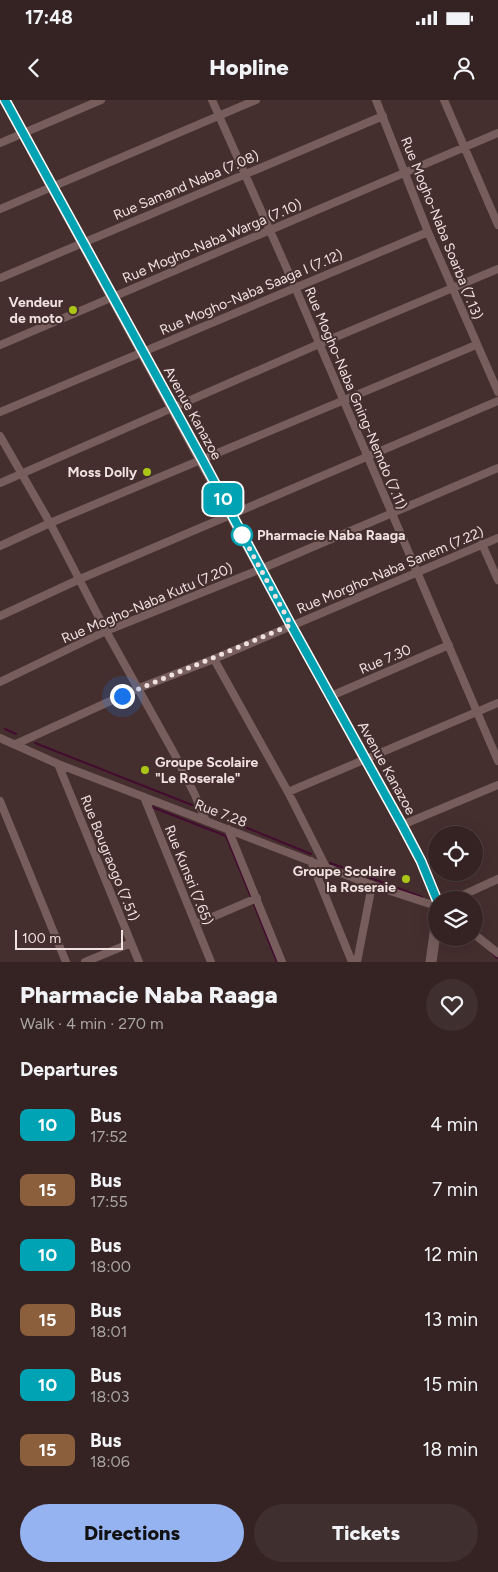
<!DOCTYPE html>
<html lang="en">
<head>
<meta charset="utf-8">
<style>
	:root { --surface:#342322; --page:#3f2f2f; --text:#f1f3f6; --muted:#a9a4a5; --line:#4e4040; --accent:#95b2f1 }
	body { margin:0; font-family:Figtree,sans-serif; background:var(--page); color:var(--text); height:100vh; display:flex; flex-direction:column; font-size:19px; white-space:nowrap }
	* { box-sizing:border-box; margin:0 }
	p { font-size:16px; color:var(--muted) }
	.icon { flex:none; width:28px; height:28px; fill:none; stroke:currentColor; stroke-width:2; stroke-linecap:round; stroke-linejoin:round }
	.map { position:relative; height:862px; overflow:hidden }
	.drawer { display:flex; flex-direction:column; background:var(--surface); flex:1 }
	.drawer>* { flex:none }
	.badge { padding:0 10px; border-radius:8px; font-size:18px; line-height:32px }
	.controls { position:absolute; left:428px; top:726px; display:grid; gap:10px }
	.controls a { display:grid; place-items:center; width:55px; height:55px; border-radius:50%; background:var(--surface); box-shadow:0 5px 20px #0002,0 0 0 1px var(--line); font-size:25px }
	.scale { position:absolute; left:15px; bottom:12px; width:108px; box-sizing:border-box; padding-left:5px; border:2px solid #efe1df; border-top:0; font-size:14px; line-height:18px; white-space:nowrap; color:#efe1df; -webkit-text-stroke:4px #452f2e; paint-order:stroke }
	.you { position:absolute; width:25px; height:25px; margin:-12px; border:4px solid #fff; border-radius:50%; background:#1a73e8; box-shadow:0 0 0 8px #1a73e833 }
	.map>.badge { position:absolute; translate:-50% -50%; box-shadow:0 0 0 2px #fff }
	h2 { padding:0 20px; font-size:19px; line-height:45px }
	.round { display:grid; place-items:center; flex:none; width:52px; height:52px; border-radius:26px; background:var(--page) }
	.overview { display:flex; align-items:center; justify-content:space-between; height:85px; padding:0 20px }
	h1 { font-size:24px; font-weight:800; line-height:38px }
	.primary-button { display:flex; gap:10px; margin-top:auto; padding:10px 20px }
	.primary-button a { flex:1; height:58px; border-radius:30px; background:var(--accent); color:#111; font-size:20px; font-weight:800; line-height:58px; text-align:center }
	.primary-button a+a { background:var(--page); color:var(--text) }
	ul { padding:0; list-style:none }
	li { display:flex; align-items:center; gap:15px; height:65px; padding:0 20px }
	li div { flex:1 }
	li b { display:block; font-size:19px }
	li em { font-style:normal }
	li .badge { min-width:55px; font-weight:700; text-align:center }
	.status { display:flex; justify-content:space-between; align-items:center; height:35px; padding:0 25px; background:var(--surface); direction:ltr }
	.status svg { height:14px; fill:currentColor }
	header { display:flex; justify-content:space-between; align-items:center; height:65px; padding:0 20px; background:var(--surface); font-size:22px; font-weight:800 }
	.map>svg:first-child { display:block }
	.lines { fill:none; stroke-linecap:round; stroke-linejoin:round }
	.stream { stroke:#430b30; stroke-width:2 }
	.street { stroke:#775e5d; stroke-width:8 }
	.secondary { stroke:#775e5d; stroke-width:11 }
	.line-casing { stroke:#fff; stroke-width:11 }
	.line { stroke:#00a3b4; stroke-width:8 }
	.walk { stroke:#efe1df; stroke-width:5; stroke-dasharray:0 9 }
	.poi-dot { fill:#aac718; stroke:#452f2e; stroke-width:2 }
	.stop-dot { fill:#fff; stroke:#00a3b4; stroke-width:2.5 }
	.labels { text-anchor:middle; stroke-width:4; stroke-linejoin:round; paint-order:stroke }
	.street-label { font-size:14px; fill:#efe1df; stroke:#452f2e }
	.poi-label { font-size:14px; font-weight:bold; fill:#efe1df; stroke:#452f2e; text-anchor:end }
	.stop-label { font-size:14px; font-weight:bold; fill:#efe1df; stroke:#452f2e; text-anchor:start }
</style>
</head>
<body>
<div class="status"><b>17:48</b><svg viewBox="0 0 49 12"><path d="M0 12V9h3v3zM5 12V6h3v6zM10 12V3h3v9zM15 12V0h3v12zM26 1h20v11H26zM47 4h2v5h-2z"/></svg></div>
<header><svg class="icon" aria-label="back" viewBox="0 0 24 24"><path d="M15 5l-7 7 7 7"/></svg>Hopline<svg class="icon" aria-label="person" viewBox="0 0 24 24"><circle cx="12" cy="8" r="4"/><path d="M4 21q1-7 8-7t8 7"/></svg></header>
<div class="map">
<svg width="498" height="862" viewBox="0 0 498 862">
	<rect width="100%" height="100%" fill="#452f2e"/>
	<g class="lines">
		<!-- stream -->
		<path class="stream" d="M5,629l11,5
			M35,643l157,62
			M152,707l74,29 25,61
			M235,723l76,31
			M330,763l92,34
			M253,802l24,60
			M492,853l5,5"/>
		<!-- street -->
		<path class="street" d="M212,0l83,187 203,474
			M376,0l52,132 70,160
			M444,0l54,125
			M0,43l101,-43
			M0,109l256,-109
			M0,178l383,-162
			M0,245l498,-212
			M0,312l428,-180
			M0,336l50,87 56,108 69,124 20,40 11,26
			M0,383l319,-139 179,-75
			M482,444l16,36
			M0,446l50,-23 426,-178
			M0,516l80,-37 418,-178
			M214,559l74,133 38,75
			M0,582l106,-51 155,-62 237,-101
			M331,596l118,-51
			M0,638l58,26 86,33 228,88 64,21
			M16,644l123,-56 75,-29 284,-121
			M58,664l81,198
			M288,692l210,-89
			M144,697l67,165
			M0,701l66,161
			M402,725l96,-40
			M228,729l54,133
			M311,761l41,101
			M452,800l46,-21
			M196,824l61,-26
			M474,834l24,19
			M85,862l46,-19
			M357,862l15,-77"/>
		<!-- secondary -->
		<path class="secondary" d="M5,0l286,525 111,200 19,36 16,39
			M431,862l5,-36"/>
	</g>
	<g class="lines">
		<defs>
			<path id="line" d="M5,0l197,359 89,166 111,200 19,36 16,39"/>
		</defs>
		<!-- line casing -->
		<use href="#line" class="line-casing"/>
		<!-- line -->
		<use href="#line" class="line"/>
		<!-- walk -->
		<path class="walk" d="M122,596l169,-71 -49,-90"/>
	</g>
	<!-- markers -->
	<g class="poi-dot">
		<circle cx="73" cy="210" r="5"/>
		<circle cx="147" cy="372" r="5"/>
		<circle cx="145" cy="670" r="5"/>
		<circle cx="406" cy="779" r="5"/>
	</g>
	<circle class="stop-dot" cx="242" cy="435" r="10"/>
	<g class="labels">
		<!-- street labels -->
		<g class="street-label">
			<text transform="translate(186 85) rotate(-23)" y="5">Rue Samand Naba (7.08)</text>
			<text transform="translate(442 128) rotate(68)" y="5">Rue Mogho-Naba Soarba (7.13)</text>
			<text transform="translate(212 141) rotate(-23)" y="5">Rue Mogho-Naba Warga (7.10)</text>
			<text transform="translate(251 192) rotate(-23)" y="5">Rue Mogho-Naba Saaga I (7.12)</text>
			<text transform="translate(356 298) rotate(67)" y="5">Rue Mogho-Naba Gning-Nemdo (7.11)</text>
			<text transform="translate(193 313) rotate(61)" y="5">Avenue Kanazoe</text>
			<text transform="translate(390 470) rotate(-23)" y="5">Rue Morgho-Naba Sanem (7.22)</text>
			<text transform="translate(147 503) rotate(-23)" y="5">Rue Mogho-Naba Kutu (7.20)</text>
			<text transform="translate(385 559) rotate(-23)" y="5">Rue 7.30</text>
			<text transform="translate(387 668) rotate(61)" y="5">Avenue Kanazoe</text>
			<text transform="translate(221 713) rotate(21)" y="5">Rue 7.28</text>
			<text transform="translate(110 758) rotate(68)" y="5">Rue Bougraogo (7.51)</text>
			<text transform="translate(189 775) rotate(68)" y="5">Rue Kunsri (7.65)</text>
		</g>
		<!-- poi labels -->
		<g class="poi-label">
			<text x="63" y="207">Vendeur<tspan x="63" dy="16">de moto</tspan></text>
			<text x="137" y="377">Moss Dolly</text>
			<text x="155" y="667" text-anchor="start">Groupe Scolaire<tspan x="155" dy="16">"Le Roserale"</tspan></text>
			<text x="396" y="776">Groupe Scolaire<tspan x="396" dy="16">la Roseraie</tspan></text>
		</g>
		<!-- stop labels -->
		<g class="stop-label">
			<text x="257" y="440">Pharmacie Naba Raaga</text>
		</g>
	</g>
</svg>
<div class="controls">
<a><svg class="icon" aria-label="locate" viewBox="0 0 24 24"><circle cx="12" cy="12" r="6"/><path d="M12 2v4M12 18v4M2 12h4M18 12h4"/></svg></a>
<a><svg class="icon" aria-label="layers" viewBox="0 0 24 24"><path d="M12 4l9 5-9 5-9-5zM3 14l9 5 9-5"/></svg></a>
</div>
<div class="scale">100 m</div>
<div class="you" style="left:122px;top:596px"></div>
<b class="badge" style="left:223px;top:399px;background:#00a3b4;color:#fff">10</b>
</div>
<section class="drawer">
<div class="overview"><div><h1>Pharmacie Naba Raaga</h1><p>Walk · 4 min · 270 m</p></div><a class="round"><svg class="icon" aria-label="heart" viewBox="0 0 24 24"><path d="M12 20l-8-8c-3-5 5-10 8-4 3-6 11-1 8 4z"/></svg></a></div>
<h2>Departures</h2>
<ul>
<li><span class="badge" style="background:#00a3b4;color:#fff">10</span><div><b>Bus</b><p>17:52</p></div><em>4 min</em></li>
<li><span class="badge" style="background:#8b5e3c;color:#fff">15</span><div><b>Bus</b><p>17:55</p></div><em>7 min</em></li>
<li><span class="badge" style="background:#00a3b4;color:#fff">10</span><div><b>Bus</b><p>18:00</p></div><em>12 min</em></li>
<li><span class="badge" style="background:#8b5e3c;color:#fff">15</span><div><b>Bus</b><p>18:01</p></div><em>13 min</em></li>
<li><span class="badge" style="background:#00a3b4;color:#fff">10</span><div><b>Bus</b><p>18:03</p></div><em>15 min</em></li>
<li><span class="badge" style="background:#8b5e3c;color:#fff">15</span><div><b>Bus</b><p>18:06</p></div><em>18 min</em></li>
</ul>
<div class="primary-button"><a>Directions</a><a>Tickets</a></div>
</section>
</body>
</html>
